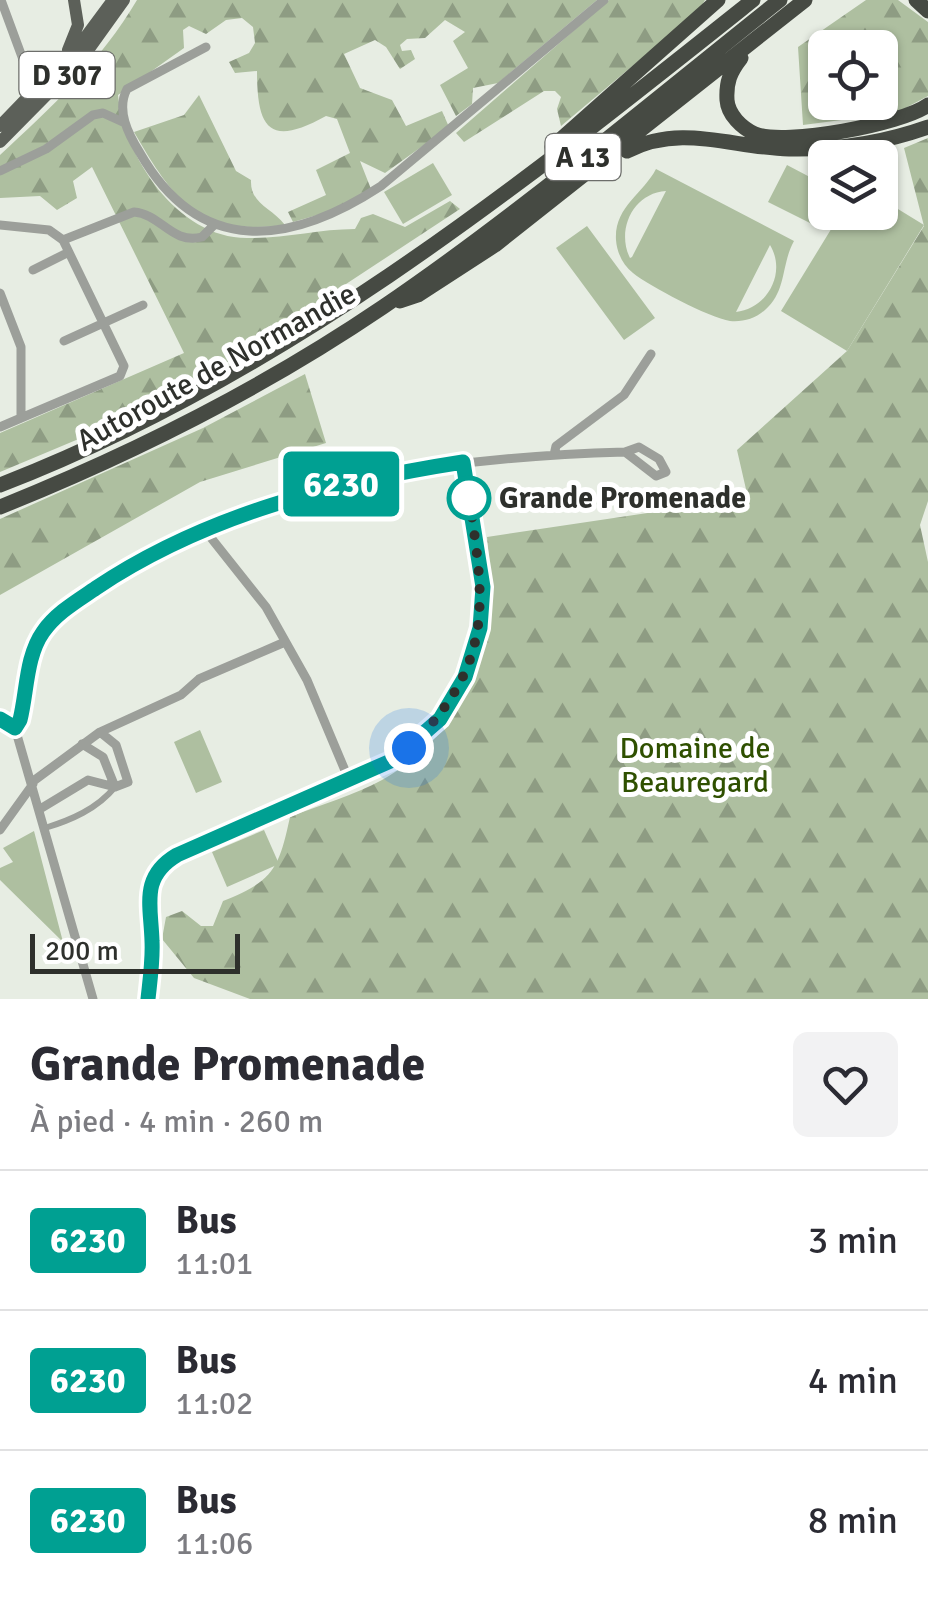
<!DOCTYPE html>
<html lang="fr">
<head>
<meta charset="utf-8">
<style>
	:root { --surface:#fff; --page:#f2f2f3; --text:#2b2b33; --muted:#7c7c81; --line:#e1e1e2 }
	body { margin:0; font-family:Signika,sans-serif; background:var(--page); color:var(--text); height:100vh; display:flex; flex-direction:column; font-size:38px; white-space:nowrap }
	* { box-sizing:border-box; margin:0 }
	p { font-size:32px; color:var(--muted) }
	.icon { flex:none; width:55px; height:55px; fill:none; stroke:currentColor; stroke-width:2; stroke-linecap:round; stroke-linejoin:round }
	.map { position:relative; height:999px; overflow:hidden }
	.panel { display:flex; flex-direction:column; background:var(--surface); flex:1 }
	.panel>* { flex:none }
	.badge { padding:0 20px; border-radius:8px; font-size:35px; line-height:65px }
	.fabs { position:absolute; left:808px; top:30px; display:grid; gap:20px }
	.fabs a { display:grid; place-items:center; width:90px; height:90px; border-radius:15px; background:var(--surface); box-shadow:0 2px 8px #0004; font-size:50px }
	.scale { position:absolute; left:30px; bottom:25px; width:210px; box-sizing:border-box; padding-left:10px; border:5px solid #2e302c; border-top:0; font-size:28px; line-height:35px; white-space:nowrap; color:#2e302c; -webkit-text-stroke:8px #fff; paint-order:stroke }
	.you { position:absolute; width:50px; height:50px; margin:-25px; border:8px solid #fff; border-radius:50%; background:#1a73e8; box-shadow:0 0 0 15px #1a73e833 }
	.map>.badge { position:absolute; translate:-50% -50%; box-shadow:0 0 0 5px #fff }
	.round { display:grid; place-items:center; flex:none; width:105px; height:105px; border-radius:15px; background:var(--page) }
	.headline { display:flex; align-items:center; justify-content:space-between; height:170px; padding:0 30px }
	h1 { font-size:48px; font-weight:700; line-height:75px }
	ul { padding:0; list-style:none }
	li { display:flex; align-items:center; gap:30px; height:140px; padding:0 30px; border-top:2px solid var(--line) }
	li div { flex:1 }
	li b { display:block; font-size:38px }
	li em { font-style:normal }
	li .badge { min-width:110px; font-weight:700; text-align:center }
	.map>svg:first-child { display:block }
	.forest { fill:url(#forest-firs); fill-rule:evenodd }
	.green { fill:#aebfa0; fill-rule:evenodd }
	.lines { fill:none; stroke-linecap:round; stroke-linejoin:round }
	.pedestrian { stroke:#9c9f9a; stroke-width:6 }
	.minor { stroke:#9c9f9a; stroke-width:9 }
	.primary { stroke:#5c6059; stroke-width:12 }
	.motorway { stroke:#464a43; stroke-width:15 }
	.line-casing { stroke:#fff; stroke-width:22 }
	.line { stroke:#00a092; stroke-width:15 }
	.walk { stroke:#2e302c; stroke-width:10; stroke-dasharray:0 18 }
	.stop-dot { fill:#fff; stroke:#00a092; stroke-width:5 }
	.labels { text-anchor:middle; stroke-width:10; stroke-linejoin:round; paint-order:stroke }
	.shield { fill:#fff; stroke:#6d6e6b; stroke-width:2.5 }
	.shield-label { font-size:28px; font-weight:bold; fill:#2e302c }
	.street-label { font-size:30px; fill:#2e302c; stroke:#fff }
	.stop-label { font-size:30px; font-weight:bold; fill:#2e302c; stroke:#fff; text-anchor:start }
	.park-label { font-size:30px; fill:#2f5000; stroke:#fff }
</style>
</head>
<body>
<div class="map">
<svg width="928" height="999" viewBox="0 0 928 999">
	<defs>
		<pattern id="forest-firs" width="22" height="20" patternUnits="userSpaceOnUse" patternTransform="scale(2.5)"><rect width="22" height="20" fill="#aebfa0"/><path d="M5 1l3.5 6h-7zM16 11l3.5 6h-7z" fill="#8e9c83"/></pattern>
	</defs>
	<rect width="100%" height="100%" fill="#e7ede3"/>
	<!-- forest -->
	<path class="forest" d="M137,0h460l-99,83 -25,5 -1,16 -16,12 -16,-31 28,-17 -15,-27 12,-9 -20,-12 -20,18 -18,1 -7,6 2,6 9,-1 4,9 -15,10 -14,-22 -11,-7 -31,14 16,34 32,12 14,26 36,-15 7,16 -64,46 -25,-12 11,28 -29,19 -49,14 -5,-10 38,-17 -10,-25 34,-17 -13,-34 -11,-3c-56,31 -69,14 -69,-45l-22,2 -6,-11 20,-9 6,-10 -2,-16 -11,-9 -16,2 -20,14 -17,-8 -6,4 1,18 -66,47c6,61 59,143 129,143 36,1 72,-9 108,-9l6,-11 12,-4 32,13 45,-26 10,8 -231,152 -148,77 -81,34v-39l184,-80 -92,-186 -19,14 4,17 -20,12 -17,-14 -40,2v-43c51,-47 101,-94 137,-155z
		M609,0h96l-6,10 -138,116 -4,-17 4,-12 -6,-6h-11l-80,51 -8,-9z
		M866,0h32l30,22v74l-32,17 -93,12 -5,-78zM825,48h55v54h-55z
		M199,95l37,76 15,9c-1,24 20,27 34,45 -86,11 -111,-24 -151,-93l50,-17z
		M928,138v363l-8,24 8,37v437h-678l-56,-21 -32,-39 4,-22 16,-6 19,15h12l10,-25c51,-20 56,-33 67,-84 30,-12 64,-22 92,-37 92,-52 116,-145 105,-243l261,-39 -11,-48 110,-99 77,-125 -20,-78z
		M305,374l21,69 -126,39 -200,113v-76l203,-91z"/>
	<!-- green -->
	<path class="green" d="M433,163l19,32 -49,29 -19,-32z
		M787,165l38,20v27l7,1 -8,17 -56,-28z
		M656,169l138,72c-13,23 -7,50 -29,69 -10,9 -22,12 -35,11 -20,-3 -81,-35 -97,-48 -10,-8 -16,-20 -17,-33 -2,-33 27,-46 40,-71zM666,191l-34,66 -2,1c-14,-28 3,-65 36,-67zM770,245c17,28 -3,64 -34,67z
		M880,198l44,27 -77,126 -66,-40 60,-98 39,-1z
		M587,226l68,92 -31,22 -68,-92z
		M200,730l22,52 -26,11 -22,-51z
		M264,830l15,34 -52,23 -15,-35z
		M34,831l29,111 -63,-62v-12l13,-6 -10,-14z"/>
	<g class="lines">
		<!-- pedestrian -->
		<path class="pedestrian" d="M45,828c26,-8 52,-19 70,-41"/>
		<!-- minor -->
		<path class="minor" d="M1,0l24,65
			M206,47l-79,42c-11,21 1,45 13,64 60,105 151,92 241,33l223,-186
			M0,171l46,-22 47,-34 10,-2 22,10
			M0,225l49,5 14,10 61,126 -4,10 -99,42
			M63,240l71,-28c27,2 38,33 68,25l11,-11
			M33,270l34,-17
			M0,293l21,54v71l-21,9
			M64,341l79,-36
			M554,455l2,-9 68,-51 27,-41
			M204,529l62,78 41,73 42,100
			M0,719l15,9
			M15,728c20,-34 8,-76 36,-107 18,-20 46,-34 68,-48 150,-93 333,-116 506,-121l14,-5 20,12 7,13 -10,4 -31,-24
			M15,728l78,271
			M82,744l21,13 12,30 13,-5 -12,-37 -16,-13
			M32,782l68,-50 81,-37 18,-16 86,-37
			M40,809l48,-29 27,7
			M0,830l33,-46
			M148,999c2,-19 5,-39 5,-58 -2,-37 -13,-64 24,-86l216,-95 46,-41 26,-42 14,-49 4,-41 -20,-125"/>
		<!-- primary -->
		<path class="primary" d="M68,50l10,-25 -4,-25
			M0,126l84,-87 29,-39
			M0,142l81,-82 43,-60"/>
		<!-- motorway -->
		<path class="motorway" d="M916,0l12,11
			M741,58c-11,14 -15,24 -14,42 1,15 15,28 28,34 30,12 147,-10 173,-29
			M552,147l166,-147
			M627,151c55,-28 106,-3 162,-2 48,1 94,-6 139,-22
			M400,301l18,-6 77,-50 310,-245
			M0,485c283,-109 518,-298 753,-485
			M0,507c132,-53 265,-120 383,-200 138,-94 266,-203 397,-307"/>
	</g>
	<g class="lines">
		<defs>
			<path id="line" d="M0,719l15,9 5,-8c7,-28 6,-64 23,-88 13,-19 34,-31 53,-44 109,-73 238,-106 367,-126l20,125 -3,41 -15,49 -25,42 -47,41 -216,95c-37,22 -26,50 -25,86 1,19 -2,39 -4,58"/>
		</defs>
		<!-- line casing -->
		<use href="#line" class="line-casing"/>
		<!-- line -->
		<use href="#line" class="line"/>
		<!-- walk -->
		<path class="walk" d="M409,748c84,-83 77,-141 60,-250"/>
	</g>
	<!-- markers -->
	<circle class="stop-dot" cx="469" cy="498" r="20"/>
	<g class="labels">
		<!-- shield labels -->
		<g class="shield">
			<rect x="19.5" y="52" width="95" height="46" rx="8"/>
			<rect x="545.5" y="134" width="75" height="46" rx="8"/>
		</g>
		<g class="shield-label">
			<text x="67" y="85">D 307</text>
			<text x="583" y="167">A 13</text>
		</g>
		<!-- street labels -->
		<g class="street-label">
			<text transform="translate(216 367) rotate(-29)" y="10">Autoroute de Normandie</text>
		</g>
		<!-- stop labels -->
		<g class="stop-label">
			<text x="499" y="508">Grande Promenade</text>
		</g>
		<!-- park labels -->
		<g class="park-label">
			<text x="695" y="758">Domaine de<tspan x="695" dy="34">Beauregard</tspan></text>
		</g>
	</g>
</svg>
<div class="fabs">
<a><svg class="icon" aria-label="locate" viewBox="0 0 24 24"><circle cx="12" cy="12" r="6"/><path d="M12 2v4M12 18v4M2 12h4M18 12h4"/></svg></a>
<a><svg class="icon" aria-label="layers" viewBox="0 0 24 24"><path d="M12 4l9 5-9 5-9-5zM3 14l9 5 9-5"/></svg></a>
</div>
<div class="scale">200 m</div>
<div class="you" style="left:409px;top:748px"></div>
<b class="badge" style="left:341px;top:484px;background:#00a092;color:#fff">6230</b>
</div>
<section class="panel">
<div class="headline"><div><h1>Grande Promenade</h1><p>À pied · 4 min · 260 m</p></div><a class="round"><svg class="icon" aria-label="heart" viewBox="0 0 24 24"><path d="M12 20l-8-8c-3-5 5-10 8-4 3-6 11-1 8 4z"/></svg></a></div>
<ul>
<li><span class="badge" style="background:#00a092;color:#fff">6230</span><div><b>Bus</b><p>11:01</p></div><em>3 min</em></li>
<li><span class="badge" style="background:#00a092;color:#fff">6230</span><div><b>Bus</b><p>11:02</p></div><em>4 min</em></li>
<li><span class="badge" style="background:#00a092;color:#fff">6230</span><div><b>Bus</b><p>11:06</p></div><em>8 min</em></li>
</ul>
</section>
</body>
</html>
